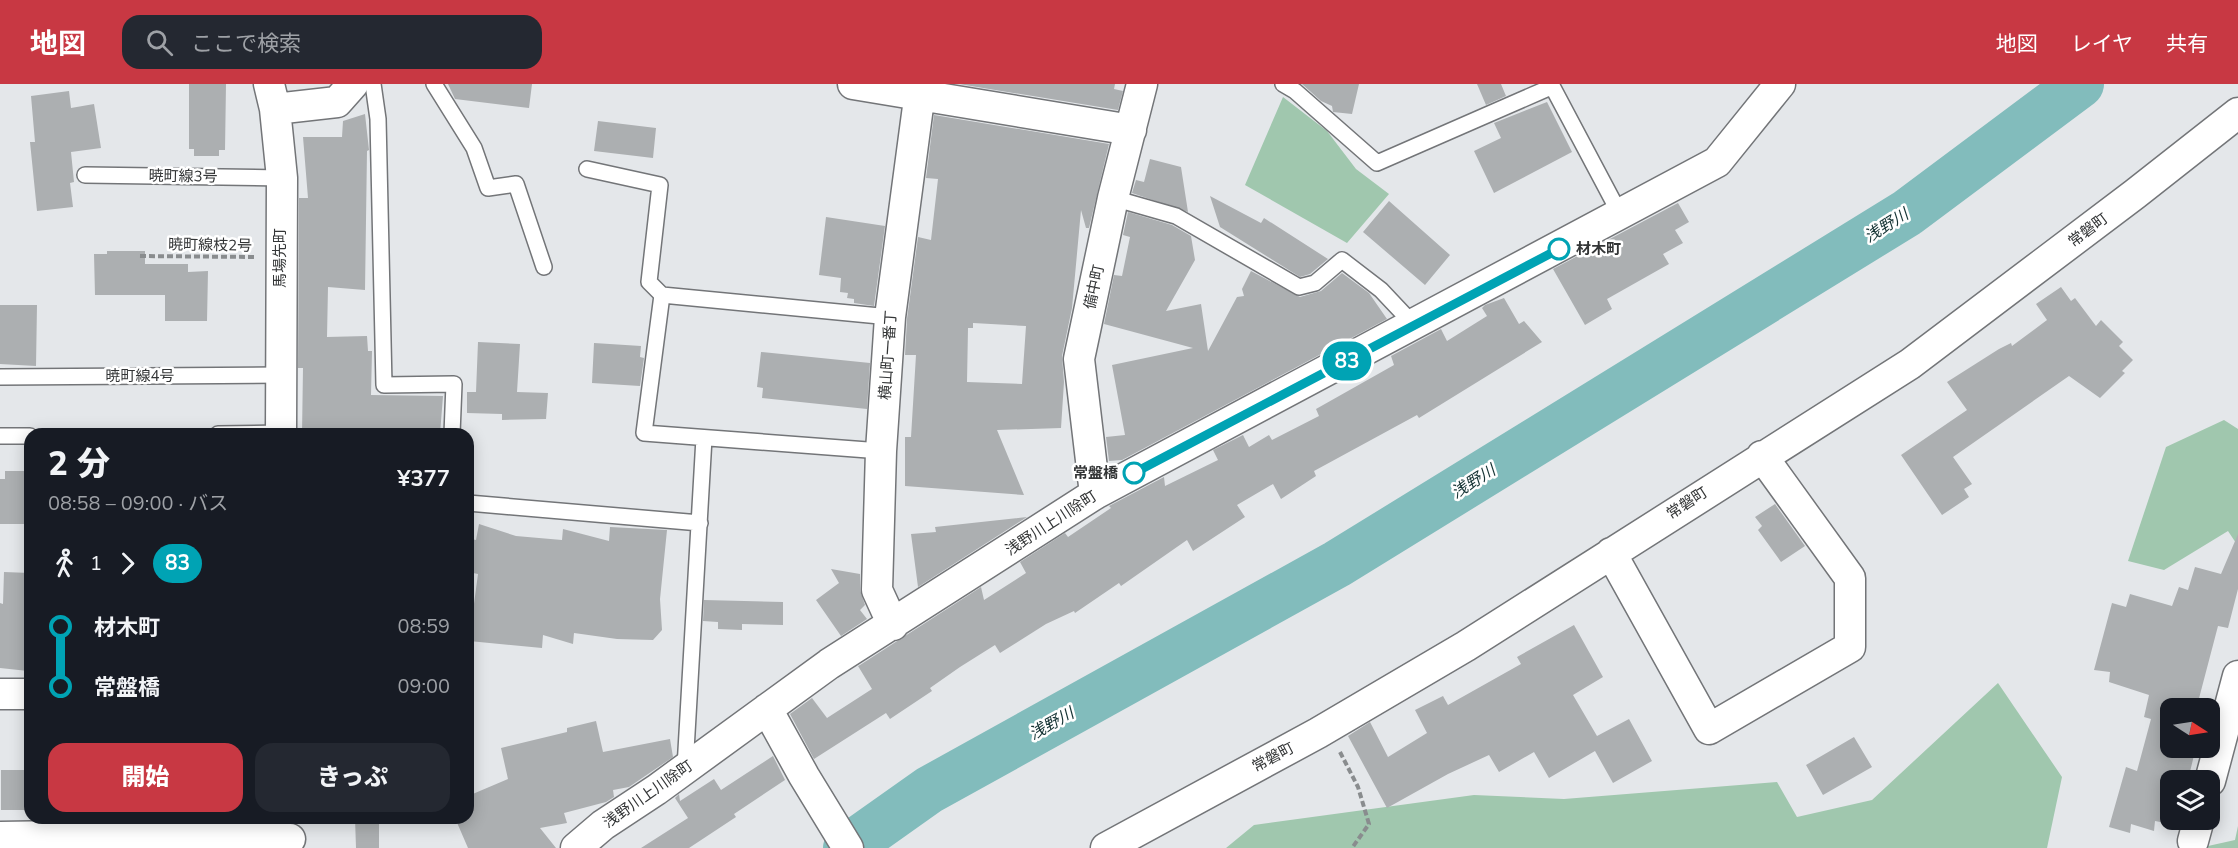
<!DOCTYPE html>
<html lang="ja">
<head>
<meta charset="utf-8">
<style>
	:root { --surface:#171b24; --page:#242831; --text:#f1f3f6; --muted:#9ea1a6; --accent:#c83843 }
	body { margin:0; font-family:"Nunito Sans","Noto Sans JP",sans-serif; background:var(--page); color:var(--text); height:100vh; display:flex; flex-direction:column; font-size:22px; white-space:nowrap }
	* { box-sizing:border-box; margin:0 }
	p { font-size:20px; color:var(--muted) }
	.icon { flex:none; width:33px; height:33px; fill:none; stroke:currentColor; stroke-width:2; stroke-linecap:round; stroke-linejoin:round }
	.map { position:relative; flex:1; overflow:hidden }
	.drawer { position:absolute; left:24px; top:344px; width:450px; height:396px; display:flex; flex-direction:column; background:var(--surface); border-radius:18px; box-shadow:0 3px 15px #0003 }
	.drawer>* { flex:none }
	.badge { padding:0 12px; border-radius:20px; font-size:21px; line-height:39px }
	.needle { width:39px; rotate:102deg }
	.fabs { position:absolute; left:2160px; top:614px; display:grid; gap:12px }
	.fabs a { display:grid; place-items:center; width:60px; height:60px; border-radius:12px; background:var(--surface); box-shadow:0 3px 15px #0003; font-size:30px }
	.map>.badge { position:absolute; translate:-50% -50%; box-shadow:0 0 0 3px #fff }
	.legs { display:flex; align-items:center; gap:9px; height:66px; padding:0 24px; font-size:20px }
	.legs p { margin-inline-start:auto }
	.summary { display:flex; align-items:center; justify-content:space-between; height:102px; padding:0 24px }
	h1 { font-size:33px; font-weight:800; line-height:45px }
	.primary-button { display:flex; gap:12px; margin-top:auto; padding:12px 24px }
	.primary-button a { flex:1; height:69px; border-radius:18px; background:var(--accent); color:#fff; font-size:24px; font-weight:800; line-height:69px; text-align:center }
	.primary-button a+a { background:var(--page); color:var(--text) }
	ul { padding:0 24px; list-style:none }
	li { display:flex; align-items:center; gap:21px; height:60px; font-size:22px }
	li i { display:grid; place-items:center; width:9px; height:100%; margin:0 8px; background:currentColor }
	li i::after { content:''; width:15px; height:15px; margin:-8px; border:4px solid; border-radius:50%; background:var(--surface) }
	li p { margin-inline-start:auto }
	li:first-child i { background:linear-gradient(#0000 50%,currentColor 0) }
	li:last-child i { background:linear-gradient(currentColor 50%,#0000 0) }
	header { display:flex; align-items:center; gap:36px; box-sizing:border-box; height:84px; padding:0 30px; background:var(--accent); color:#fff }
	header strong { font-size:28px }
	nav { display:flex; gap:33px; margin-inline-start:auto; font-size:21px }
	.search { width:420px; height:54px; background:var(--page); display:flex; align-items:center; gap:15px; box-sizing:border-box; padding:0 21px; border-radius:18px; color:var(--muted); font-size:22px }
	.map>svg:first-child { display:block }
	.green { fill:#a0c7ae }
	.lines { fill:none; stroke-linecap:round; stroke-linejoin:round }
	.river { stroke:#82bcbc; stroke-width:48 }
	.building { fill:#acafb1; fill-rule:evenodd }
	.service-casing { stroke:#737578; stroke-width:18 }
	.minor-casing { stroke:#737578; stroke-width:33 }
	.path { stroke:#898c8e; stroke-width:4; stroke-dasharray:6 3; stroke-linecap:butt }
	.service { stroke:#fff; stroke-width:15 }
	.minor { stroke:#fff; stroke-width:30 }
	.line-1-casing { stroke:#fff; stroke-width:14 }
	.line-1 { stroke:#00a3b4; stroke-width:9 }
	.stop-1-dot { fill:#fff; stroke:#00a3b4; stroke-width:3 }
	.labels { text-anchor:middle; stroke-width:5; stroke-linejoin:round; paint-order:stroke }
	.street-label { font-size:15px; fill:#333536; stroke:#fff }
	.stop-label { font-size:15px; font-weight:bold; fill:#333536; stroke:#fff; text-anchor:start }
	.water-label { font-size:16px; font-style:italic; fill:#153334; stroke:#fff }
</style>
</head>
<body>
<header>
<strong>地図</strong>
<div class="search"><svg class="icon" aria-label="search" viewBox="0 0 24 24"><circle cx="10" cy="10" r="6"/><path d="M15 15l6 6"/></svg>ここで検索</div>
<nav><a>地図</a><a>レイヤ</a><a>共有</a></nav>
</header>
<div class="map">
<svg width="2238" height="764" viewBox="0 0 2238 764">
	<rect width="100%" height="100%" fill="#e4e7ea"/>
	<!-- green -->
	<path class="green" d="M1283,13l44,34 29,38 33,25 -42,49 -102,-58z
		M2224,336l14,9v117l-10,-15 -64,39 -36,-9 38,-114z
		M1998,599l64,94 -15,71h-821l28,-23 220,-30 90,4 213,-17 20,35 75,-17z
		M2238,742v22h-39l36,-8z"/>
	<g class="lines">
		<!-- river -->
		<path class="river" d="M847,764l82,-58 408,-226 570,-351 173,-129"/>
	</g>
	<!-- building -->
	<path class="building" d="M189,0h37l-1,66h-6v6h-25v-7h-5z
		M448,0h84l-3,24 -74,-9z
		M959,0h156l-1,5 9,2 -5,19z
		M1302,0h57l-7,30 -19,-2 -1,-6 -11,-5z
		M1477,0h24l5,12 -20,9z
		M69,7l2,17 23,-4 7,44 -30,4 3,30 -4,1 3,24 -36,4 -7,-69h5l-4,-46z
		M1547,18l25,50 -78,41 -20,-42 27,-13 -7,-15z
		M365,30l4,36 -2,1 -2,139 -37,-3 -1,50 40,-1 1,15h4l-1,44 72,1 -3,38h-138l1,-66h-5l1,-170h9l-5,-61h39l1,-16z
		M934,31l175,29 -20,84h-3l-5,-18 -9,98 -10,48 2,26 -3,46 -64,2 27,65 -119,-9v-49h6l5,-82h-11l2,-36 11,-82 13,3 7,-61 -12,-1zM973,239l53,3 -4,58 -55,-2 1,-54h5z
		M598,37l58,7 -3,30 -59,-7z
		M1150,75l31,8 7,45 -56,-19 4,-13 8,2z
		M1210,112l51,27 3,-5 64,41 -18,15 -10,3 -80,-50z
		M1389,117l61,54 -25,30 -62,-53z
		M1678,119l11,19 -14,8 8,13 -20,11 6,10 -62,35 5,10 -27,16 -32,-56z
		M1128,128l44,13 19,11 4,24 -29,51 35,-7 7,47 29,-54 7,-1 -2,-7 9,-18 49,26 21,-6 21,-18 27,20 18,26 -265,141 -13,1 -3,-24 19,-2 -13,-70 81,-17 -89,-24 10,-49 8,1 8,-39 -7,-2z
		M826,133l59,9 -11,80 -20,-3v-4l-7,-1 1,-5 -8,-1 1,-14 -22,-3z
		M107,167h38v13h43v8l20,-1 -1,50h-42v-26h-70l-1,-41h13z
		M2061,203l10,14 4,-3 21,28 5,-6 22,22 -4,4 14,14 -11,11 3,2 -25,25 -31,-22 -116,81 19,27 -8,5 5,8 -27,18 -41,-60 66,-45 -20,-28 52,-33 12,-6 1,3 35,-26 -11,-16z
		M1504,214l15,26 5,-3 18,21 -123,76 -2,-3 -103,56 2,5 -35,23 -8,-15 -36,21 8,12 -52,34 -6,-11 -66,46 -2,-3 -44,30 -1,-2 -28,13 -46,29 -5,-8 -35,22 -30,21 2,3 -42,28 -4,-6 -72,46 -24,-45 22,-16 15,20 45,-29 -14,-23 2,-1 121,-78 3,13 42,-27 -6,-11 45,-29 3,4 43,-29 -2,-2 55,-29 1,9 53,-26 -5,-10 30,-15 6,12 20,-12 3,5 47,-24 -3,-7 78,-44 -3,-9 50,-27 6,12 40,-25 -5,-8 3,-3z
		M0,221h37l-1,61 -36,-2z
		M478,258l42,2 -3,48 31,1 -2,26 -44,1v-6l-35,-1v-21h9z
		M594,259l47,3 -1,11 4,1 -4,28 -48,-3z
		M761,268l109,11 -3,46 -105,-11 1,-10 -6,-1z
		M5,387h25v53h-30v-45h5z
		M1775,420l30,42 -24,16 -23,-32 4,-4 -7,-9z
		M1027,433l-109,70 -7,-53 25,-2 -1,-5z
		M479,440l37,12 46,4 1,-11 46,12 1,-14 57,3 -7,69 2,31 -9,10 -36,-1 -43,-6 -1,11 -30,-9 -1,13 -73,-7 9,-67 -10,-2v-18l3,-15 5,1z
		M2238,450v55l-10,39 -10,-2 -21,80 4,2h-31v39h26l-8,33h-18v39h7l-1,6 -21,-4 -1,10 -23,-7 -1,9 -21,-6 17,-60 11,4 14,-52 -7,-2 5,-22 -40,-13 1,-10 -16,-2 18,-67 14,4 4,-13 42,12 7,-19 9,3 7,-23 26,7z
		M831,485l29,5v16l5,15 -5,5 7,9 -26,17 -25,-36 23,-17z
		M4,488l26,1 -2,98 -28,-3v-65l3,1z
		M704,516l79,2v23l-41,-1v6l-24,-1v-7l-15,-1z
		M1574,541l29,52 -30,18 24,41 32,-17 23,42 -39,22 -18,-32 -46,27 -15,-26 -35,20 -10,-17 -41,19 -61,34 -39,-72 22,-14 18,35 39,-24 -12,-23 28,-14 5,9 73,-41 -4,-7z
		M596,637l7,31 67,-13 3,18 -44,30 -16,3 1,7 -8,5 -42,11 3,10 -27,5 16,20h-88l-13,-30h13v-22l40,-17 -7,-31 66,-16v-4z
		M1854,653l18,30 -49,28 -17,-30z
		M773,672l12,24 -51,34 2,3 -47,31h-48l47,-30 -13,-20 4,-4 1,7 34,-22 7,11z
		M1,686h29v40h-29z
		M355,734h24v30h-23z"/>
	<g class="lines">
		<defs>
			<path id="service" d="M373,0l5,35 6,266 70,-1 -2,50
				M434,0l40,64 14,40 28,-4 28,83
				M1283,0l12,7 82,72 174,-76
				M1551,0l70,132
				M587,85l73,16 -11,97 13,13 228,22
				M85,91l197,3
				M1113,114l63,18 123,71 16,-4 27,-23 39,30 33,35
				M662,211l-18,138 237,18
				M0,293l280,-2
				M218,350l63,-1
				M0,352h30
				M468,419l232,20
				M685,684l19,-330"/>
			<path id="minor" d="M269,0l6,25 7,69 -1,256
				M853,0l278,46
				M275,25l62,-7 16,-18
				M1095,410l-16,-135 34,-161 29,-114
				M1611,469l98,176 141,-82v-69l-88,-122
				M893,541l-16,-35 4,-139 9,-134 31,-233
				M0,610h30
				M767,625l37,67 44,72
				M2210,697l28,-105
				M0,753l124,-2 166,4
				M2193,757l6,-22
				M576,764l27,-23 53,-35 173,-126 266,-170 622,-332 63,-78
				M1106,764l212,-115 148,-87 444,-282 225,-170 103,-81"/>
		</defs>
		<!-- service casing -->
		<use href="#service" class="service-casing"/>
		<!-- minor casing -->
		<use href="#minor" class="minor-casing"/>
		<!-- path -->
		<path class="path" d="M140,172l115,1
			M1340,668l18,35 11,37 -17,24"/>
		<!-- service -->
		<use href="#service" class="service"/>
		<!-- minor -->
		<use href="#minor" class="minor"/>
	</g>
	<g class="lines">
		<defs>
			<path id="line-1" d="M1134,389l425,-224"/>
		</defs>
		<!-- line-1 casing -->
		<use href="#line-1" class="line-1-casing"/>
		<!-- line-1 -->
		<use href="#line-1" class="line-1"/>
	</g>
	<!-- markers -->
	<g class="stop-1-dot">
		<circle cx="1559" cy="165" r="10"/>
		<circle cx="1134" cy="389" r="10"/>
	</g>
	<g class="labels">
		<!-- street labels -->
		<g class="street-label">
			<text transform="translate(183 92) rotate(1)" y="5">暁町線3号</text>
			<text transform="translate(2088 146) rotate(-37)" y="5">常磐町</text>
			<text transform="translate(210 161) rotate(1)" y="5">暁町線枝2号</text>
			<text transform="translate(280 174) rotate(-90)" y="5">馬場先町</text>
			<text transform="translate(1094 203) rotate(-78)" y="5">備中町</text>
			<text transform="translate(888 271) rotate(-86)" y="5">横山町一番丁</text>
			<text x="140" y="297">暁町線4号</text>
			<text transform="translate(1687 419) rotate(-33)" y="5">常磐町</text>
			<text transform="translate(1051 439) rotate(-33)" y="5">浅野川上川除町</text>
			<text transform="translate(1273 673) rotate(-28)" y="5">常磐町</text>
			<text transform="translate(648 710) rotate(-35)" y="5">浅野川上川除町</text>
		</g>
		<!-- stop labels -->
		<g class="stop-label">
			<text x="1576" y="170">材木町</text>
			<text x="1118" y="394" text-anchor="end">常盤橋</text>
		</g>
		<!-- water labels -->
		<g class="water-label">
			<text transform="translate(1886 141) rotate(-32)" y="6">浅野川</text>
			<text transform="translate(1473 397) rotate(-32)" y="6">浅野川</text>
			<text transform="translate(1051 639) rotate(-29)" y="6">浅野川</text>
		</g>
	</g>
</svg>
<div class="fabs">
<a><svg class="needle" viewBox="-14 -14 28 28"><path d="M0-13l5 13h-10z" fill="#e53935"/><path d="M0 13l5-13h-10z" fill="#9ea1a6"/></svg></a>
<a><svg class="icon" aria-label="layers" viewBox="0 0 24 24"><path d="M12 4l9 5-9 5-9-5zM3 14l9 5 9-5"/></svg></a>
</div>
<b class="badge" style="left:1347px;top:277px;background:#00a3b4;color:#fff">83</b>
<section class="drawer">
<div class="summary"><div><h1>2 分</h1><p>08:58 – 09:00 · バス</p></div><b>¥377</b></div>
<div class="legs"><svg class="icon" aria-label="walk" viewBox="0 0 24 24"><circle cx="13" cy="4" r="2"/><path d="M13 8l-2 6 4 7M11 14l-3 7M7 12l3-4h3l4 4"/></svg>1<svg class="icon" aria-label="forward" viewBox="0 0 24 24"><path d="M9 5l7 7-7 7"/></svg><b class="badge" style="background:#00a3b4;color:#fff">83</b></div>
<ul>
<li><i style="color:#00a3b4"></i><b>材木町</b><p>08:59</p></li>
<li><i style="color:#00a3b4"></i><b>常盤橋</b><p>09:00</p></li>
</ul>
<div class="primary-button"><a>開始</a><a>きっぷ</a></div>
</section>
</div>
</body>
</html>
